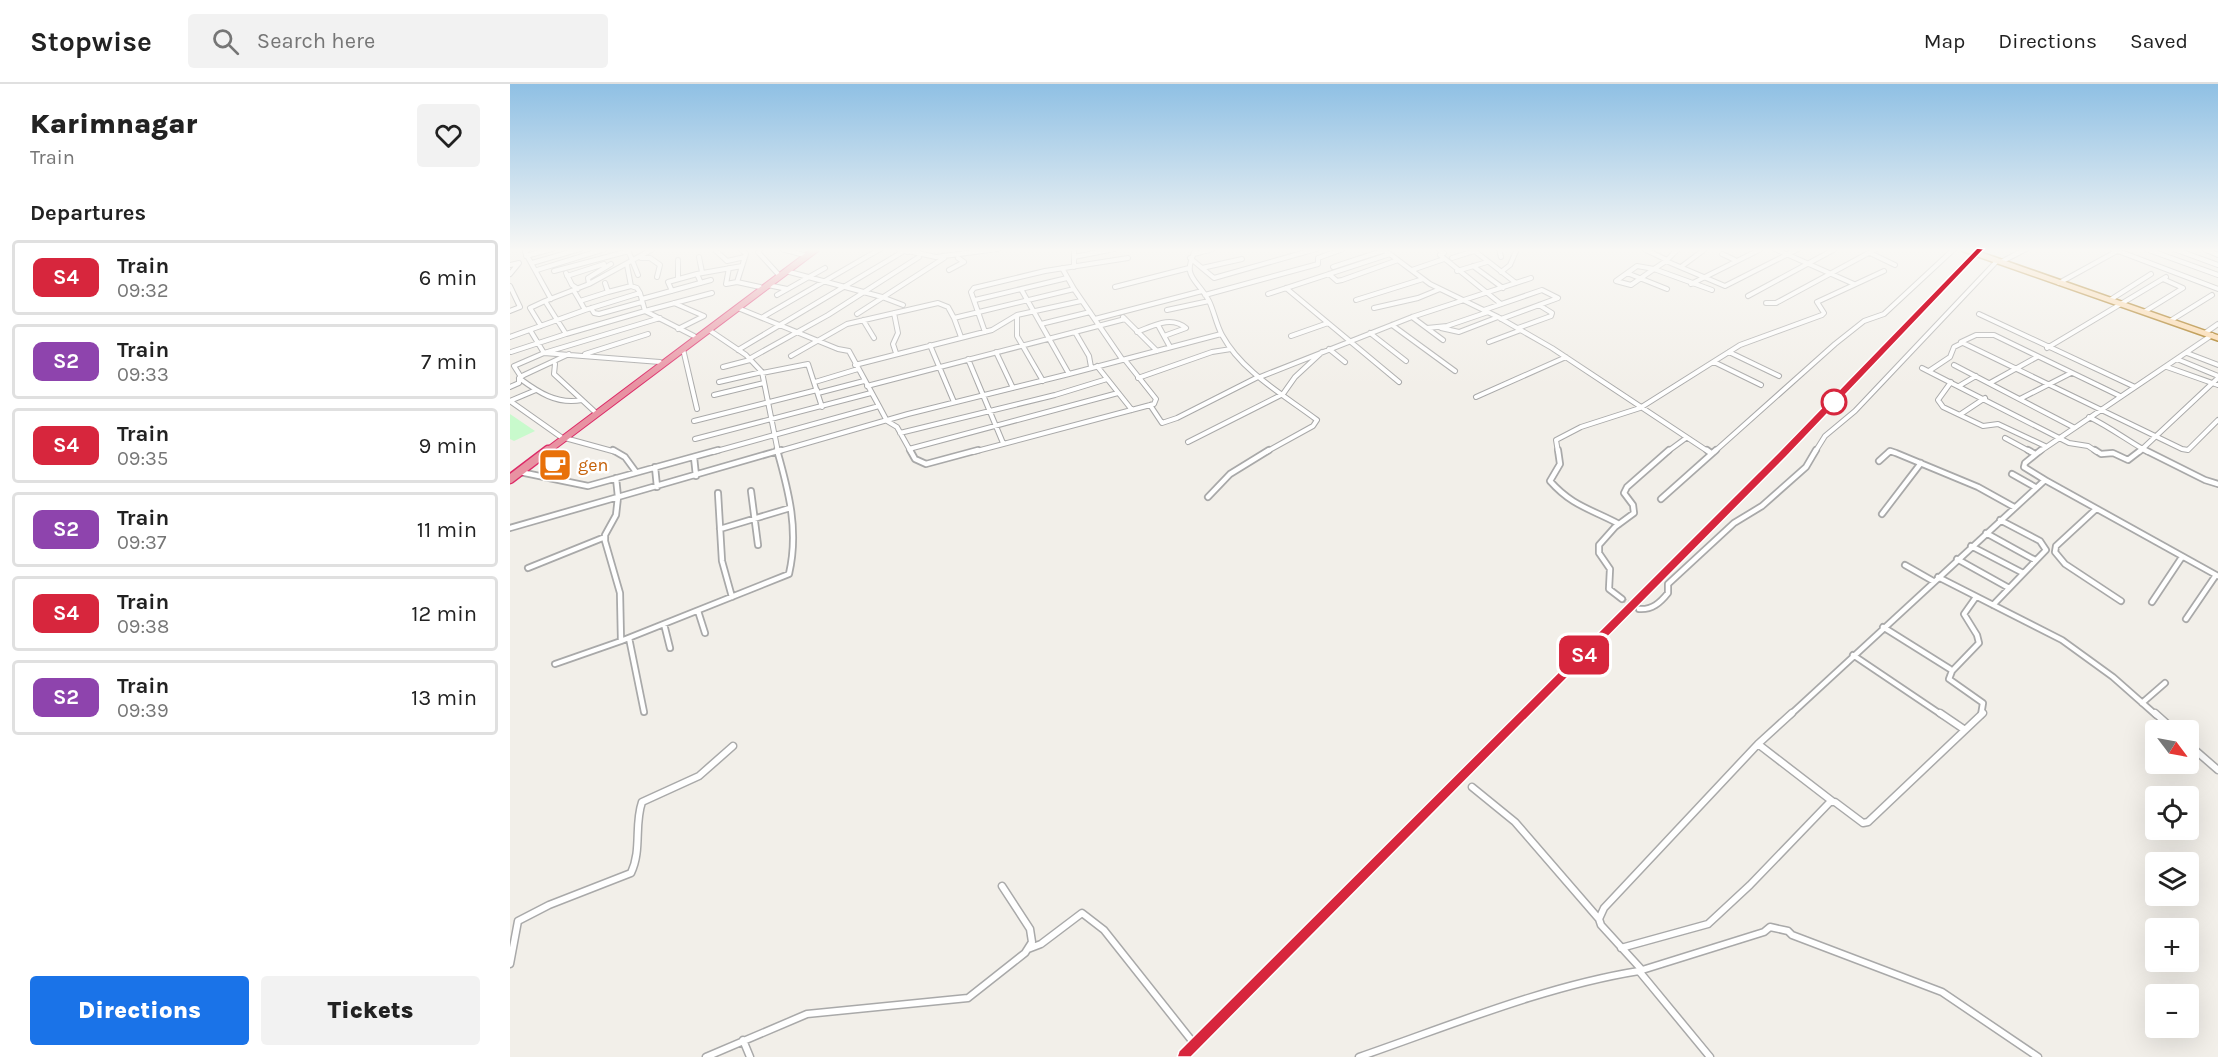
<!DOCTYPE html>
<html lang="en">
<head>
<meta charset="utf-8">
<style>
	:root { --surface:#fff; --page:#f2f2f2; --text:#222; --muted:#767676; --line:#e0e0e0; --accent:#1a73e8 }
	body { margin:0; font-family:Karla,sans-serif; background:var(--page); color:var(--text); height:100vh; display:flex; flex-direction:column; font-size:22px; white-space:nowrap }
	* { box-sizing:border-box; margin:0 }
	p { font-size:20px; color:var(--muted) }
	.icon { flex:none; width:33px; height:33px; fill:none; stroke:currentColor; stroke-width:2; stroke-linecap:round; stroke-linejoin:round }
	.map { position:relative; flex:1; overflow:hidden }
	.panel { display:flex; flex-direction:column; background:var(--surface); width:510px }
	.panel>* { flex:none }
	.badge { padding:0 12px; border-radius:9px; font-size:21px; line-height:39px }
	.needle { width:39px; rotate:122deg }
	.tools { position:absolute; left:1635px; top:636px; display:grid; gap:12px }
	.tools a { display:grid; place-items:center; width:54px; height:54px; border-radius:6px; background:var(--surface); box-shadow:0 6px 24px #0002; font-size:30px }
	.map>.badge { position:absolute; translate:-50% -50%; box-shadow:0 0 0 3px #fff }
	h2 { padding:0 30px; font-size:22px; line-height:54px }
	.round { display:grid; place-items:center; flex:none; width:63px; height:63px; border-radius:6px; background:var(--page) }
	.summary { display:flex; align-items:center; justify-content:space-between; height:102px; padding:0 30px }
	h1 { font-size:28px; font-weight:800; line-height:45px }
	.button { display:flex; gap:12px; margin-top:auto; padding:12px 30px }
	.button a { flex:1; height:69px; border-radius:6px; background:var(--accent); color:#fff; font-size:24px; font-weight:800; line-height:69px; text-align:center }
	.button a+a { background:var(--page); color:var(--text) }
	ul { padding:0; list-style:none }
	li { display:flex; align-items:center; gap:18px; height:75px; margin:0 12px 9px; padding:0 18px; border:3px solid var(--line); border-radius:6px }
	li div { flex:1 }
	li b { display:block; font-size:22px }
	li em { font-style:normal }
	li .badge { min-width:66px; font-weight:700; text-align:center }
	header { display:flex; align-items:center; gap:36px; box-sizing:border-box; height:84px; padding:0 30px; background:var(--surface); border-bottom:2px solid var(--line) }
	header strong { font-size:28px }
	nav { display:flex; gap:33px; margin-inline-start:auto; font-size:21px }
	.search { width:420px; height:54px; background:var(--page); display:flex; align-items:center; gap:15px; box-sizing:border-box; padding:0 21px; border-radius:6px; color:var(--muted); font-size:22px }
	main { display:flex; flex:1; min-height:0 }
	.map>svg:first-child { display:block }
	.park { fill:#c8facc }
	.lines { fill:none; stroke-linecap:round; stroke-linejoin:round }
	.street-tunnel { stroke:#c8c6c1; stroke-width:4.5; stroke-dasharray:4.5 2; stroke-linecap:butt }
	.street-far2-casing { stroke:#a9a9a9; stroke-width:6 }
	.street-far1-casing { stroke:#a9a9a9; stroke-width:8 }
	.street-casing { stroke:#a9a9a9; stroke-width:9 }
	.primary-casing { stroke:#a06b00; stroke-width:8 }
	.highway-far1-casing { stroke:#dc2a67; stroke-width:8 }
	.highway-casing { stroke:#dc2a67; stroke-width:11 }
	.street-far2 { stroke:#fff; stroke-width:4 }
	.street-far1 { stroke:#fff; stroke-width:4.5 }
	.street { stroke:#fff; stroke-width:6 }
	.primary { stroke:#fcd6a4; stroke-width:5 }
	.highway-far1 { stroke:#e892a2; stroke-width:6 }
	.highway { stroke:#e892a2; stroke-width:8 }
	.rail-far1-casing { stroke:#707070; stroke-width:3 }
	.rail-casing { stroke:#707070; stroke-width:4.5 }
	.rail-far1 { stroke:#fff; stroke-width:1.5; stroke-dasharray:4; stroke-linecap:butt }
	.rail { stroke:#fff; stroke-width:2; stroke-dasharray:6; stroke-linecap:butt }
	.line { fill:#d7263d; stroke:#fff; stroke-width:1.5 }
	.stop-dot { fill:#fff; stroke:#d7263d; stroke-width:3 }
	.labels { text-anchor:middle; stroke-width:5; stroke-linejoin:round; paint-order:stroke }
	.food-label { font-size:18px; fill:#c56008; stroke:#fff; text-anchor:start }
</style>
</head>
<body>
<header>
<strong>Stopwise</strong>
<div class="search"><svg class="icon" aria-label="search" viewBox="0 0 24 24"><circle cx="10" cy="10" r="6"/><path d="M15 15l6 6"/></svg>Search here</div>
<nav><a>Map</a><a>Directions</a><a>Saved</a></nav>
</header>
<main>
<section class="panel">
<div class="summary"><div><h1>Karimnagar</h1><p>Train</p></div><a class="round"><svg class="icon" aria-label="heart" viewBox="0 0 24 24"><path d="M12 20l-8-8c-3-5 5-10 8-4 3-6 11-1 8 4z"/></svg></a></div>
<h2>Departures</h2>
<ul>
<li><span class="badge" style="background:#d7263d;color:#fff">S4</span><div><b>Train</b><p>09:32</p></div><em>6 min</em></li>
<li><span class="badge" style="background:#8e44ad;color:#fff">S2</span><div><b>Train</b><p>09:33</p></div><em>7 min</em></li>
<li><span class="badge" style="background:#d7263d;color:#fff">S4</span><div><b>Train</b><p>09:35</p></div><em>9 min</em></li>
<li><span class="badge" style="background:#8e44ad;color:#fff">S2</span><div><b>Train</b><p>09:37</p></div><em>11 min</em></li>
<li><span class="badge" style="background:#d7263d;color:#fff">S4</span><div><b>Train</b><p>09:38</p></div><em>12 min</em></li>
<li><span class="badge" style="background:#8e44ad;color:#fff">S2</span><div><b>Train</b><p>09:39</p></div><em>13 min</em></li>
</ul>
<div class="button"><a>Directions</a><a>Tickets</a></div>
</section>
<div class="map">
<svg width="1708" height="973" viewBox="0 0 1708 973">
	<rect width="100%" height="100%" fill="#f2efe9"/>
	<!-- park -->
	<path class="park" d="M0,330l25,17 -21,10 -4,-2z"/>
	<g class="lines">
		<!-- street-tunnel -->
		<path class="street-tunnel" d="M1112,515l17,10"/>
		<defs>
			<path id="street-far2" d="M18,165l-3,3 26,47
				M143,165l-64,35 -44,17 21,33 79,-23 49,25
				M204,165l13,12 18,-4
				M231,165l5,5 -9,28 23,5
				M250,165l-2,3 20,22
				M272,165l22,6
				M388,165l38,8 62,-8
				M564,165v18
				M686,165c-15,29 0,28 13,52 5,10 7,23 13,34 20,37 62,60 95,85l-4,6 -47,26
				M873,165l47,35 68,33 54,31 157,104
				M928,165l6,4 -4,2 61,49
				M962,165l44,34
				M989,165l2,8
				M1134,165l23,11
				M1168,165l-12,12 59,25 73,-37
				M1265,165l79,35
				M1603,165l105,40
				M1636,165l72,26
				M1664,165l44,16
				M1694,165l14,6
				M118,166l10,25
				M397,168l12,-3
				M1360,169l25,12
				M684,170l19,-5
				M1212,170l13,6
				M16,172l26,-7
				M189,173l3,15
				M564,173l40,-8
				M131,174h9l10,7 -3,12
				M680,174l24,20 102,-29
				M942,174l22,-7
				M168,176v19
				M1491,178l25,-13
				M22,179l48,-14
				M0,181l9,-2 -9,11
				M117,181l4,21
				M963,182l30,22
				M1127,182l17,3 -23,16 -15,-4z
				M823,183l52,-17
				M1171,183l24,-18
				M219,184l-3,16 11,-2
				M552,184l12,21
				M692,184l40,-9
				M1144,185l58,21
				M1144,185l12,-8
				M27,186l68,-21
				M439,186l15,-8 -6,-4
				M902,186l32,-11
				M44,187l75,-20
				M276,187l96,26 21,8
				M947,187l30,-9
				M991,188l9,-7 7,-16
				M56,189l6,12 6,4
				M1117,189l40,16
				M187,190l45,-8
				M819,190l8,7 5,-1 56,-20
				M57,192l37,-12
				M1549,199l58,-32
				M79,200l-1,-6 23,-14
				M1181,200l70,-35
				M258,201l19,4
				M0,202l10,21 -10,4
				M605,203l74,-19
				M776,204l113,94
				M511,205l48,85 152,-40
				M64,207l6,10 28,-9 -3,-9
				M162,207l-4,-9 29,-8 4,9
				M98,208l23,-6 6,2 3,5
				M758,210l122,-40
				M267,211l48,-27
				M695,211l113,-31v-6l25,-9
				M1238,212l87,-47
				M132,215l69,-19
				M465,216l92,-22
				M846,216l67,-21
				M1600,216l41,-26
				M164,219l30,13 -26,13
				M1256,219h10l100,-54
				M81,224l3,5 5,1 43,-12
				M228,224l100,41 11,2 30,55
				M864,224l44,-10 22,-9
				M75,226l55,-17 5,18 67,-18
				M657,226l42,-9
				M974,226l58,-20 16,8 -57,21
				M1634,228l39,-24 -20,-9
				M384,229l4,20 -5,11 3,9
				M347,230l87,-56
				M1469,230l156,73
				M507,231v21l26,45
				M253,233l117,-68
				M613,233l34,34
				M902,233l31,23
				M150,234l-116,35 116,9
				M444,234l7,19
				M585,235l107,-28
				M353,236l11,18
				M1660,237l42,-26
				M531,240l49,-12
				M648,241l12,22
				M882,241l63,46
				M31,242l-11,-18 15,-7
				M917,244l20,-2 41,-14
				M931,244l18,4 39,-15
				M1008,244l33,-12 1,-3 -13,-8
				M199,246l37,25 16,17 16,80
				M475,248l-14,-40 3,-4 71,-17 83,-13
				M565,248l14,24 2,11
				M627,248c16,-6 34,-17 49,-4l-22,8
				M860,249l36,28
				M1695,249l13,-9
				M781,252l37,-13
				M0,253l75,-27 -5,-9
				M979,258l32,-12
				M420,261l24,57
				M1537,264l119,-71
				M173,265l14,60
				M819,265l16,13
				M228,266l166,-99
				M1,268l55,-18
				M486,268l17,36
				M1219,268l50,24
				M1677,269l31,12
				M75,270l63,-20
				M281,272l56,-32 91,-21 10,4 6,11 120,-29 48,70
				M239,275l79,-44 91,-58
				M458,275l35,84
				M1667,275l41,17
				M1204,278l47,23
				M45,280l-1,10 40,37
				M345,281l137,-35 25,-15 64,-14
				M1444,281l119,62
				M587,282l35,44
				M213,283l27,-7
				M1657,283l51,18
				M1412,284l147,75 19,3 9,6
				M1419,287l21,-14 4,-10 8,-4
				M252,289l46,-9 14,43
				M11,293l-7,-11 30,-13 -14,-23
				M750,293l152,-60 119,-39
				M9,294c19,14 38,27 63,22
				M628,294l74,-26 19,-3
				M209,298l43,-10
				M305,298l43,-13
				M1441,298l-13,18 5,7 40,19 15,-2 47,22
				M1480,299l47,-26
				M357,302l258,-67
				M1449,302l17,-10
				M0,303l9,-4v-5l5,-3 45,-21
				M308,309l46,-12
				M204,311l50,-12
				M1610,312l-126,-61h-18l-15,7 221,107 6,1 30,-30
				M966,313l90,-40
				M1510,315l51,-26
				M0,317l51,36
				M0,317l26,-11
				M640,321l12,18 15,-5 81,-41
				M1451,330l24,-16
				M1579,333c21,10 39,24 59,35
				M184,337l123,-31
				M390,349l155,-38 52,-16
				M55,354l51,14
				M1495,354l26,14
				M185,355l176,-46
				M678,358l95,-48 12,-17 27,-25
				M399,365l209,-56
				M203,368l166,-46 8,15 10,6 14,25
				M266,368l132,-38 161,-40
				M463,368l181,-48 2,-5 -31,-39
				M1048,368l-2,-12 25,-13 59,-19 100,-63 82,-30 2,-2 -7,-11 67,-31
				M1157,368l19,-14
				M1204,368l121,-108 29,-23 20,-7 70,-65
				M1305,368l10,-16 30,-25 142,-150
				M1379,368h3
				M1529,368l173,-117
				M1629,368l79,-74"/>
			<path id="street-far1" d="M103,366l12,7 11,15
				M400,366l5,9 11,5 52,-14
				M1048,366l2,14 -10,17c22,25 41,28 69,43
				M1197,366l4,3
				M1518,366l7,4
				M1585,366l6,4 12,-1 15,7 13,-10
				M1635,366l60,30 13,4
				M184,373l2,19
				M1369,377l11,-10 6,2 82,34 36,20
				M145,383l2,20
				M10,388l68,14 130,-36
				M1502,390l23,13
				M106,394l2,19 163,-47
				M1535,396l173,96
				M241,407l7,54
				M208,409l4,68 10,36
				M698,413l22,-23 39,-24
				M1151,415l55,-49
				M1586,425l-40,37 -1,6 10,12 56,37
				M1372,430l39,-51
				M0,444l108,-31 -2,18 -11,20v6l15,52 1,48
				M210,445l70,-21
				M1476,449l49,27
				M1461,462l52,27
				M1447,475l52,29
				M1395,481l28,16
				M18,484l77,-31
				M1428,493l124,63 51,37 43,38
				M1112,515l-13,-10 1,-20 -11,-16v-8l16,-18 19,-14 -1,-8 -9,-12 3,-6 42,-37
				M1642,518l30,-45
				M1483,521l53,-55 -6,-9 -40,-21
				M1129,525c13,1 21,-6 29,-16v-9l66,-61 28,-17 44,-39 10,-17
				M188,527l7,22
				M1676,535l30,-44
				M154,540l6,24
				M1373,543l67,42 2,2 -3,8 34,24 -2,12
				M119,554l15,74
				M1343,571l89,60
				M45,580l66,-23 168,-67c10,-43 0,-82 -12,-124
				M1442,587l27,-28 -2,-8 -13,-21 12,-17
				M1632,619l23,-20
				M1280,631l255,-235 -21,-13 1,-4 16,-13"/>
			<path id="street" d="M1430,629l25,17
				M1645,629l19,17
				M1248,660l74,57
				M1678,660l30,26
				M962,703l43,35 84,97
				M1111,864l87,-24 42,-39 80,-83h5l28,21 5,-1 115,-109
				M518,865l13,-5 41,-31 22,17 92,116
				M0,880l8,-43 31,-16 82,-32c11,-23 3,-48 11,-71l57,-26 34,-30
				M1132,886l-41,-45 -2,-6 5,-11 154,-164 34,-31
				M233,956l7,17
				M196,973l101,-43 161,-16 57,-45 7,-11 -2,-13 -28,-43
				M849,973c90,-31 186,-71 280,-86
				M1200,973l-71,-86 125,-39 6,-5 18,4 4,4 150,57 96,65"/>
			<path id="primary" d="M1454,165l254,89"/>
			<path id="highway-far1" d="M36,368l270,-203"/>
			<path id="highway" d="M0,395l38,-29"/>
		</defs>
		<!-- street-far2 casing -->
		<use href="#street-far2" class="street-far2-casing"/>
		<!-- street-far1 casing -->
		<use href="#street-far1" class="street-far1-casing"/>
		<!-- street casing -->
		<use href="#street" class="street-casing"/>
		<!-- primary casing -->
		<use href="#primary" class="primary-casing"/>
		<!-- highway-far1 casing -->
		<use href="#highway-far1" class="highway-far1-casing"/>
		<!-- highway casing -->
		<use href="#highway" class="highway-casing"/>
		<!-- street-far2 -->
		<use href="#street-far2" class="street-far2"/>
		<!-- street-far1 -->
		<use href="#street-far1" class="street-far1"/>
		<!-- street -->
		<use href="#street" class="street"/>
		<!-- primary -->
		<use href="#primary" class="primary"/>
		<!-- highway-far1 -->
		<use href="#highway-far1" class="highway-far1"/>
		<!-- highway -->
		<use href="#highway" class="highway"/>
		<defs>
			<path id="rail-far1" d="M1015,631l274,-277 181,-189"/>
			<path id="rail" d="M675,973l341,-344"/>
		</defs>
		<!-- rail-far1 casing -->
		<use href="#rail-far1" class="rail-far1-casing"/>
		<!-- rail casing -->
		<use href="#rail" class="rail-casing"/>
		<!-- rail-far1 -->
		<use href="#rail-far1" class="rail-far1"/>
		<!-- rail -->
		<use href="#rail" class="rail"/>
	</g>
	<!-- sky -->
	<linearGradient id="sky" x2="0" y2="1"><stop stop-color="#8fc0e4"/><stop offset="0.55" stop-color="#f9f8f5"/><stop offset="1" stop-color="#f9f8f5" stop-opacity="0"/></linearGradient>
	<rect width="1708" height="302" fill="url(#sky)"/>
	<!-- line -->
	<path class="line" d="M1467,164l7,1 -198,208 -595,600h-14l2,-6 600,-599z"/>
	<!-- icons -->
	<defs>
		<symbol id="cafe-square" viewBox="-11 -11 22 22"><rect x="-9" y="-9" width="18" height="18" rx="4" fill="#e8710a" stroke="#fff"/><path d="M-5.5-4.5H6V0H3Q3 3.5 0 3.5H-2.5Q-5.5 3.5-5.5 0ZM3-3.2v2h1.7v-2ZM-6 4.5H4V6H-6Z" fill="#fff"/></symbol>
	</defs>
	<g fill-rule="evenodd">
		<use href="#cafe-square" x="26" y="362" width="38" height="38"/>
	</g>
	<!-- markers -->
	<circle class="stop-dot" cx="1324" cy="318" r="12"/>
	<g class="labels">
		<!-- food labels -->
		<g class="food-label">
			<text x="68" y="387">gen</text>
		</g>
	</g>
</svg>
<div class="tools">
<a><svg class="needle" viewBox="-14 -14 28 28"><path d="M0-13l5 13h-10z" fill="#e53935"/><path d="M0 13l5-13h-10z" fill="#767676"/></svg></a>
<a><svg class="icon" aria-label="locate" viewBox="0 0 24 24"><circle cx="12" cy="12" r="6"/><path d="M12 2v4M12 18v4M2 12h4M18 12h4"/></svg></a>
<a><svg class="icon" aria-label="layers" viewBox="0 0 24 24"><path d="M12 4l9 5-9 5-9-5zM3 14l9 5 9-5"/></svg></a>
<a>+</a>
<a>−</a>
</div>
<b class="badge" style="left:1074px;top:571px;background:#d7263d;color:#fff">S4</b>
</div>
</main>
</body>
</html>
